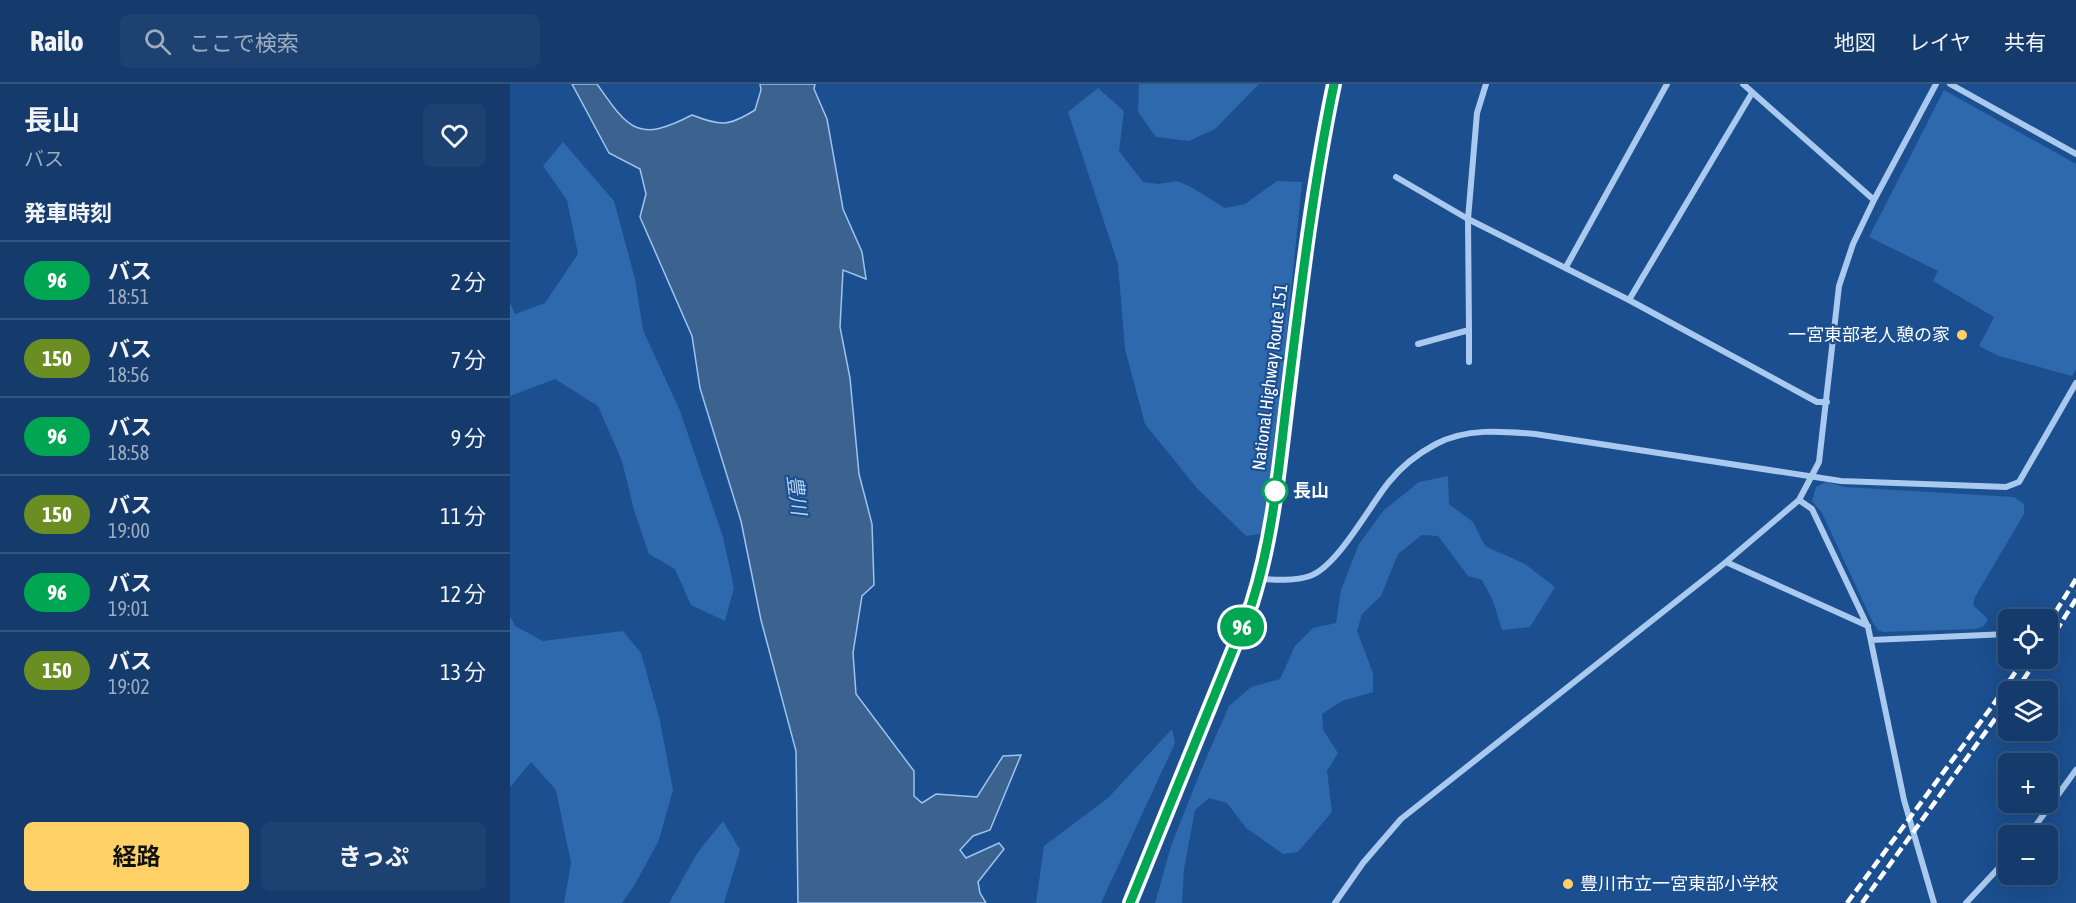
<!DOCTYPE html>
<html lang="ja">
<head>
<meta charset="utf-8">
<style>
	:root { --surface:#143b6b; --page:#1d4271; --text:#f1f3f6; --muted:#9dadc1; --line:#33557e; --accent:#ffd166 }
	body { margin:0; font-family:"Asap Condensed","Noto Sans JP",sans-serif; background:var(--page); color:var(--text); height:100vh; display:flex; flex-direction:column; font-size:22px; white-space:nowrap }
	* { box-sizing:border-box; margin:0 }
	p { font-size:20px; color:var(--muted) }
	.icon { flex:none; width:33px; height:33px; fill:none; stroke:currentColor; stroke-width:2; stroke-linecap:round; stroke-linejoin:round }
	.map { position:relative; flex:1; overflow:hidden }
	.side { display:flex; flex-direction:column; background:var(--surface); width:510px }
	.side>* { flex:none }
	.badge { padding:0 12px; border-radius:20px; font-size:21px; line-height:39px }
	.fabs { position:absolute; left:1488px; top:525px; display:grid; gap:12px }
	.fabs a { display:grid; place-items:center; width:60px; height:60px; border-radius:9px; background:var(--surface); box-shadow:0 6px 24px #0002,0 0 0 2px var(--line); font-size:30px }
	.map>.badge { position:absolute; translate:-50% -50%; box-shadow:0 0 0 3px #fff }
	h2 { padding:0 24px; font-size:22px; line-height:54px }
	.round { display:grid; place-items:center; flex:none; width:63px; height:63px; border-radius:9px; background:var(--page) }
	.headline { display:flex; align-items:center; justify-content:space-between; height:102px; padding:0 24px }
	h1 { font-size:28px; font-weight:700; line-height:45px }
	.cta { display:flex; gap:12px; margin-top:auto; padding:12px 24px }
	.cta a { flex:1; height:69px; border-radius:9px; background:var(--accent); color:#111; font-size:24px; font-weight:700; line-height:69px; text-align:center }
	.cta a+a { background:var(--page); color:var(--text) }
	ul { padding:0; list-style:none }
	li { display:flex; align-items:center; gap:18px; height:78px; padding:0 24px; border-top:2px solid var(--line) }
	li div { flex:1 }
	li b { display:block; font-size:22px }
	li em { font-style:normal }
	li .badge { min-width:66px; font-weight:700; text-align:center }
	header { display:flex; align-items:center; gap:36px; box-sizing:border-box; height:84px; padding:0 30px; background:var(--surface); border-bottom:2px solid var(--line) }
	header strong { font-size:28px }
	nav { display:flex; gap:33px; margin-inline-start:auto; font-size:21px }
	.search { width:420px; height:54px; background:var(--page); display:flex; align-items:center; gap:15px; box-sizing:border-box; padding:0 21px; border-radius:9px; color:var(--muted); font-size:22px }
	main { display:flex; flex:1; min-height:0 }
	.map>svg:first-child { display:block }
	.green { fill:#2e69ad }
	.water { fill:#3c6290; stroke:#9cc4f0; stroke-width:1.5 }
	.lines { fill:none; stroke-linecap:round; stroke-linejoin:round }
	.minor { stroke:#a9c9ee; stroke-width:6 }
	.trunk { stroke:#f8faff; stroke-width:16 }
	.rail { stroke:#fff; stroke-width:4.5; stroke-dasharray:10 4.5; stroke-linecap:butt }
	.line-casing { stroke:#fff; stroke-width:14 }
	.line { stroke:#00a651; stroke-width:9 }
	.poi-dot { fill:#ffd166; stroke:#1b4f8f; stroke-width:2 }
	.stop-dot { fill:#fff; stroke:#00a651; stroke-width:3 }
	.labels { text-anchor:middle; stroke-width:4.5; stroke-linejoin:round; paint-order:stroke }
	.poi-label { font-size:18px; fill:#fff; stroke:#1b4f8f; text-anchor:end }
	.street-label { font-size:18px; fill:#fff; stroke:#1b4f8f }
	.stop-label { font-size:18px; font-weight:bold; fill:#fff; stroke:#1b4f8f; text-anchor:start }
	.water-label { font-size:20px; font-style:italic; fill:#b5d3f5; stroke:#1b4f8f }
</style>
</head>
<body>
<header>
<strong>Railo</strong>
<div class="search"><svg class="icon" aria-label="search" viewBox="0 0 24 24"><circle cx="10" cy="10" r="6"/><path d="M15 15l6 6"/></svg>ここで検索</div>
<nav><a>地図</a><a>レイヤ</a><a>共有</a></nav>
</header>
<main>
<section class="side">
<div class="headline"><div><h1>長山</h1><p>バス</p></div><a class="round"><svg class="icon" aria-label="heart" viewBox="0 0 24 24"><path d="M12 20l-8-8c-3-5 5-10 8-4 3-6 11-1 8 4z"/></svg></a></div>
<h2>発車時刻</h2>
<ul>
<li><span class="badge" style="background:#00a651;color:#fff">96</span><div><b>バス</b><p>18:51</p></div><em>2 分</em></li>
<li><span class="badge" style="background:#6b8e23;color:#fff">150</span><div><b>バス</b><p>18:56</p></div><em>7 分</em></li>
<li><span class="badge" style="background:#00a651;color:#fff">96</span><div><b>バス</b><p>18:58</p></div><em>9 分</em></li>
<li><span class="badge" style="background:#6b8e23;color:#fff">150</span><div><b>バス</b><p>19:00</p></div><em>11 分</em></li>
<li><span class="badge" style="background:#00a651;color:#fff">96</span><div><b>バス</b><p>19:01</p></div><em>12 分</em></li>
<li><span class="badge" style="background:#6b8e23;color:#fff">150</span><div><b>バス</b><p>19:02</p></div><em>13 分</em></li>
</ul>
<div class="cta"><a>経路</a><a>きっぷ</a></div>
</section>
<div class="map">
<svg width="1566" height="819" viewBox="0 0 1566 819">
	<rect width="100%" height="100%" fill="#1b4f8f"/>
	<!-- green -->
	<path class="green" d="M629,0h120l-44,45 -26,12 -33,-4 -18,-25z
		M588,4l26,23 -5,40 24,31 15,2 19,-3 14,6 34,21 20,-4 32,-23 25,1 -35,351 -21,3 -50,-49 -51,-63 -20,-75 -7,-85 -50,-152z
		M1434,6l132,74v205l-4,7 -73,-20 -20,-10 15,-29 -61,-36 5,-10 -69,-34z
		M53,58l51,59 21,78 8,51 37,81 43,126 11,51 -9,33 -34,-16 -16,-36 -26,-15 -15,-44 -12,-49 -24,-55 -43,-27 -45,17v-93l5,11 30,-11 33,-49 -11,-54 -24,-34z
		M938,392l1,28 24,18 12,24 40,18 30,23 -25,40 -28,3 -9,-29 -11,-21 -14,-4 -30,-40 -16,-1 -24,19 -17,42 -19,18 -5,17 16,42v19l-31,9 -20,13 1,16 15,23 -11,18 5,41 -34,40 -15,2 -37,-26 -19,-25 -18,-5 -14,12 -11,59 -2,34h-27l16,-57 30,-76 28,-64 22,-19 29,-8 15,-33 18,-18 23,-5 5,-33 18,-46 24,-33 36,-29z
		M1316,398l19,5 169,10 10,7v10l-49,83 -2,8 15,14 -4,7 -8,3 -93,3 -5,-2 -5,-7 -51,-110 -10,-12 4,-14z
		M0,532l5,10 28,15 80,-10 18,22 19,68 13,69 -14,50 -25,46 -12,17h-58l7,-40 -15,-73 -25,-28 -21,25z
		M662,645l3,14 -74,160h-65l8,-57 64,-48z
		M213,737l17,29 -16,53h-55l29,-51z"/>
	<!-- water -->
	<path class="water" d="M62,0h25c32,46 41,59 95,31 29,11 36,12 63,-5l6,-20 -1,-6h55l-1,5 13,30 16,90 19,43 4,27 -23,-9 -3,57 10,51 9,96 13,50 2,61 -12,11 -9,57 3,41 58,77v25l8,7 14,-9 41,3 26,-41 18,-1 -31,75 -17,6 -13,14 6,8 33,-15 5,6 -26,33 2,11 6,10h-188l-2,-152 -35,-131 -20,-99 -41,-133 -8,-52 -52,-119 6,-23 -6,-25 -31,-16z"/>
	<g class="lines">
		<!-- minor -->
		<path class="minor" d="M1233,0l131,116
			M1440,0l126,70
			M886,93l72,42 161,81 188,102h10
			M1056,183l101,-183
			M1119,216l123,-207
			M959,246l-1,-111 9,-106 9,-29
			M908,260l51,-14v32
			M1289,416l13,9 56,118 36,173 30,103
			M1216,478l142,64
			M750,495c16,1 35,2 50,-3 28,-10 60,-71 79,-94 12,-15 30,-29 47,-38 30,-16 66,-13 99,-10l306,47 165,6 13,-5 57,-99
			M1361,556l137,-6
			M1518,752l48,-66
			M825,819l28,-40 38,-44 325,-257 73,-62 20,-38 20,-176 14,-42 21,-44 62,-116
			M1456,819l42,-45"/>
		<!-- trunk -->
		<path class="trunk" d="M620,819l122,-300c22,-70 28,-144 37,-216 12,-102 24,-203 45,-303"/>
		<!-- rail -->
		<path class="rail" d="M1538,540l28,-45
			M1538,560l28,-45
			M1505,608l23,-34
			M1337,819l146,-198 32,-47
			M1352,819l146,-202"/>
	</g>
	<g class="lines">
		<defs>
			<path id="line" d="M620,819l122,-300c22,-68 27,-141 36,-212 13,-103 25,-205 46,-307"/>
		</defs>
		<!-- line casing -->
		<use href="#line" class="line-casing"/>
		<!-- line -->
		<use href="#line" class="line"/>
	</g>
	<!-- markers -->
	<g class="poi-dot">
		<circle cx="1452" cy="251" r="6"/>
		<circle cx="1058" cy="800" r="6"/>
	</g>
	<circle class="stop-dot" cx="765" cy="407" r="12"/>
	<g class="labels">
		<!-- poi labels -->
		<g class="poi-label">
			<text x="1440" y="257">一宮東部老人憩の家</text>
			<text x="1070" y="806" text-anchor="start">豊川市立一宮東部小学校</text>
		</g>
		<!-- street labels -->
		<g class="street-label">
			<text transform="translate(760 293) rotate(-83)" y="6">National Highway Route 151</text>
		</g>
		<!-- stop labels -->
		<g class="stop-label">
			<text x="783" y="413">長山</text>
		</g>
		<!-- water labels -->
		<g class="water-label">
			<text transform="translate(287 411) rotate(83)" y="7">豊川</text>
		</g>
	</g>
</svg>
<div class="fabs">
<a><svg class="icon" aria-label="locate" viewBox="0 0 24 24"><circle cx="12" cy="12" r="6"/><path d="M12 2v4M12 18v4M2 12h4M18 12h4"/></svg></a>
<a><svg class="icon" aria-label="layers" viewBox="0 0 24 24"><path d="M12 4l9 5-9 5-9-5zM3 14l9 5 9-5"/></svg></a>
<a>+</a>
<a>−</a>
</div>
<b class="badge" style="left:732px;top:543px;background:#00a651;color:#fff">96</b>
</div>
</main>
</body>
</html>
